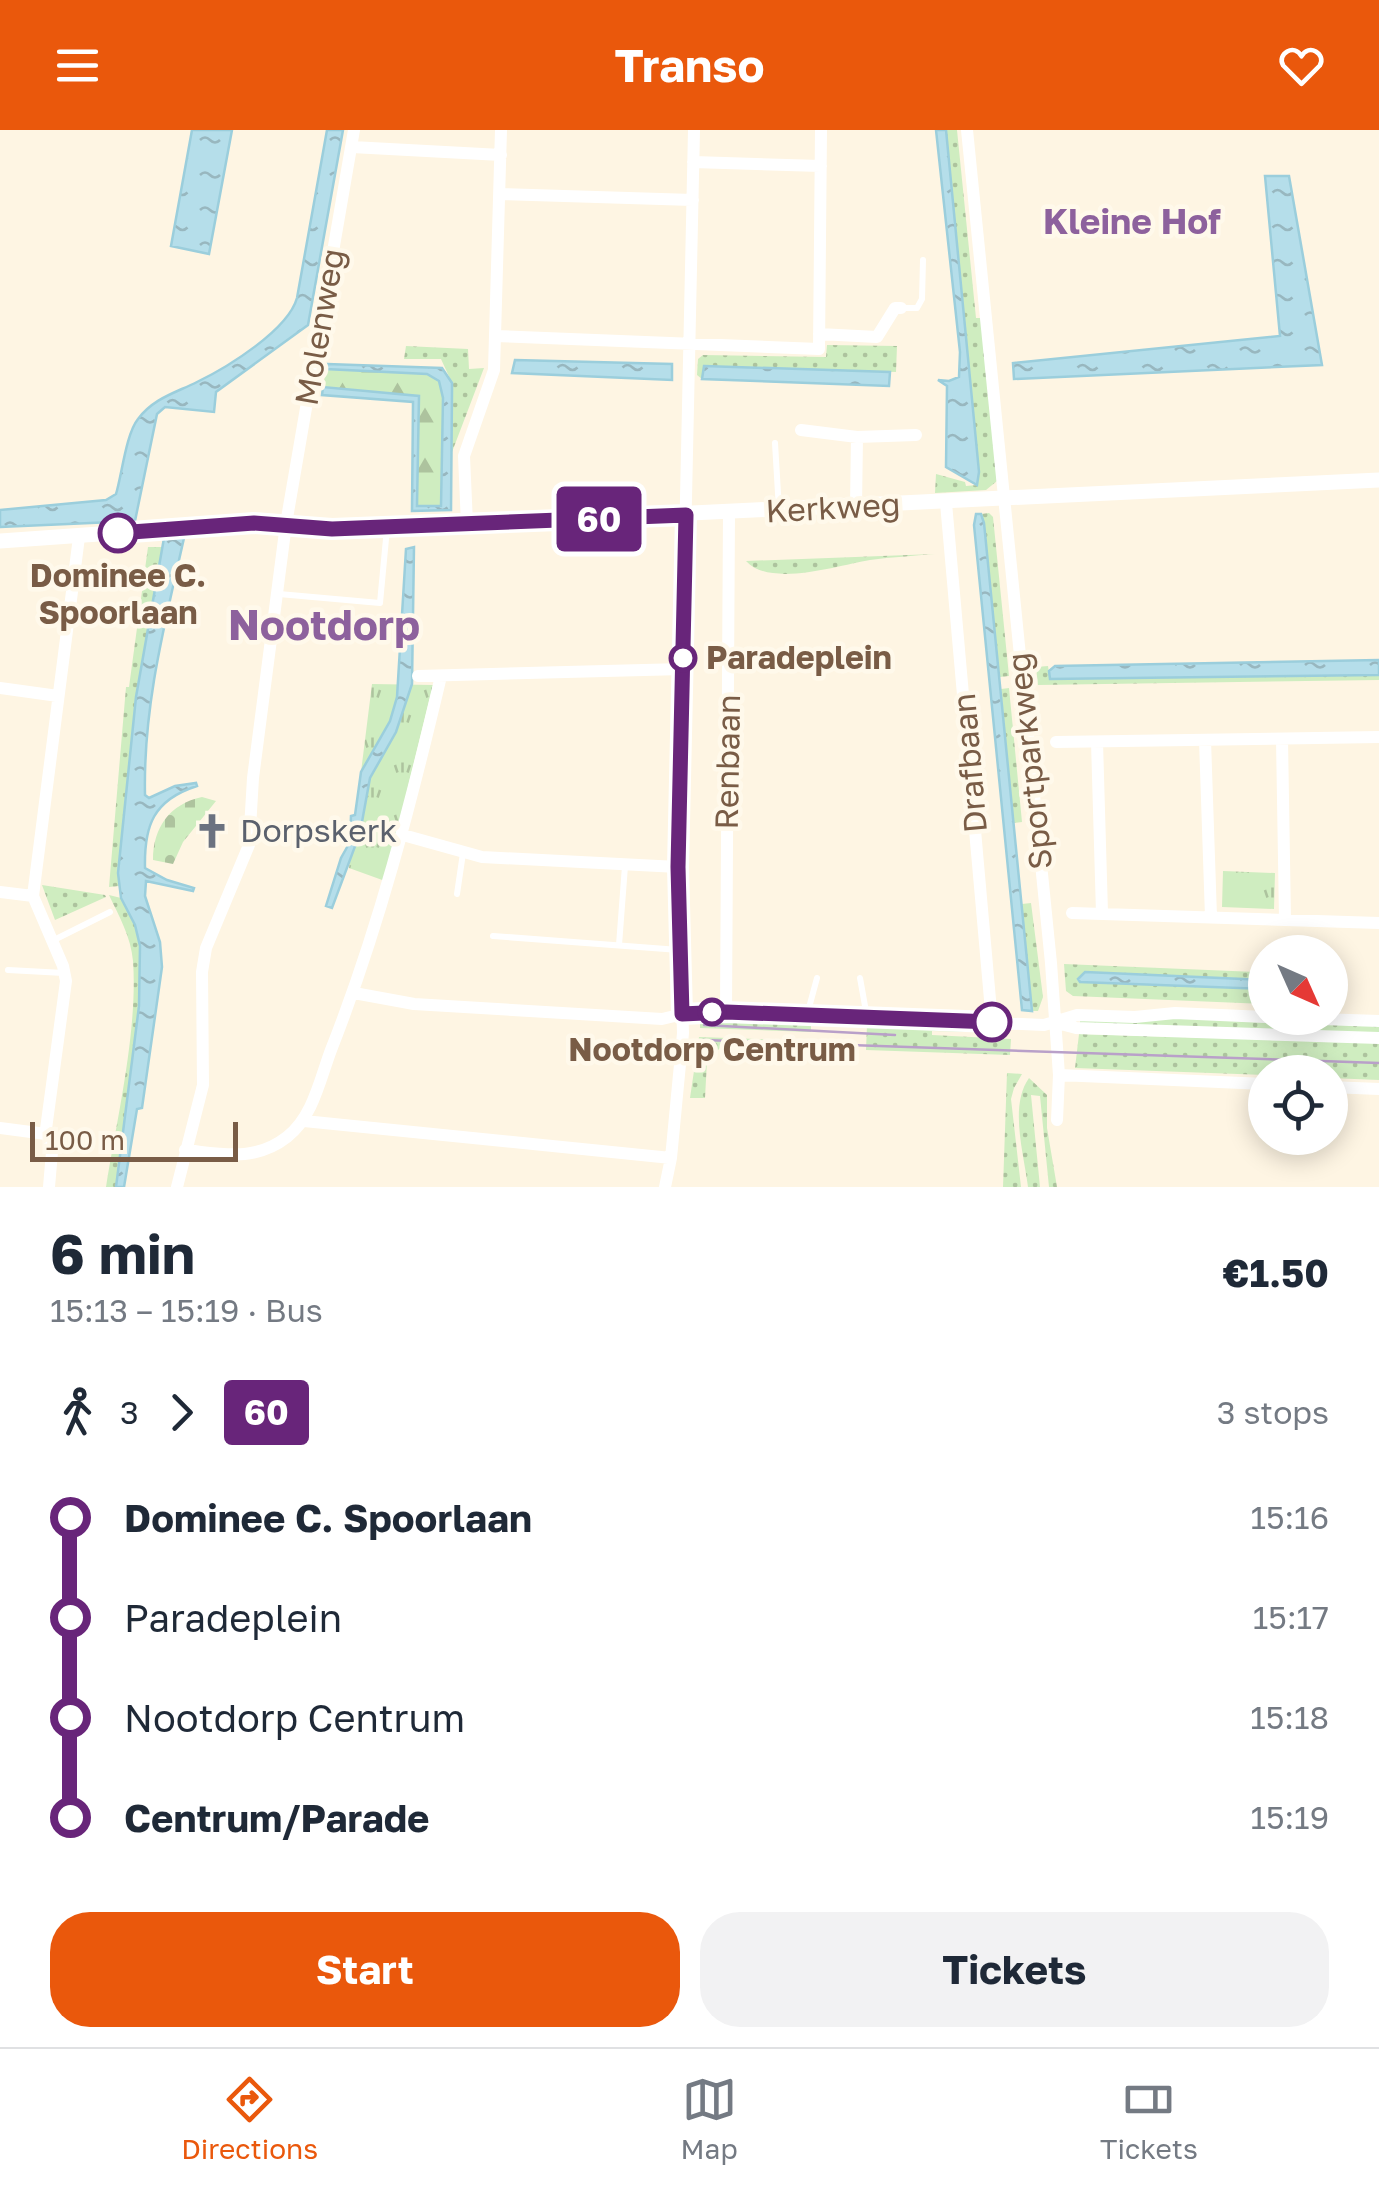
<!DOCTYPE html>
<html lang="en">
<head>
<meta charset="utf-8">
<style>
	:root { --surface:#fff; --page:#f2f2f3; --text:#1f2937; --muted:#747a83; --line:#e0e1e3; --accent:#ea580c }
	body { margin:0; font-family:"Golos Text",sans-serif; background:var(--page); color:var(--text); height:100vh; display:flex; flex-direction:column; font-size:38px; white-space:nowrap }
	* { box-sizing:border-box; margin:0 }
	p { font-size:32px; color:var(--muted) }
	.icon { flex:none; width:55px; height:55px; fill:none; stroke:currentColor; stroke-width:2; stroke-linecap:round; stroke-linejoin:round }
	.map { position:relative; height:1057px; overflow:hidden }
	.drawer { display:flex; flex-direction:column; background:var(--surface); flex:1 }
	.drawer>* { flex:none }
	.badge { padding:0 20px; border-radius:8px; font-size:35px; line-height:65px }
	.needle { width:65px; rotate:135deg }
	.buttons { position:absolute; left:1248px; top:805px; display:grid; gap:20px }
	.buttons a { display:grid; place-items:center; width:100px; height:100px; border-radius:50%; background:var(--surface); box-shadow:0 5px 25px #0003; font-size:50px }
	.scale { position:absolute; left:30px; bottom:25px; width:208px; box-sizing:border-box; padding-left:10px; border:5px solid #795c46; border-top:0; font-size:28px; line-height:35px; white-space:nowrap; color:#795c46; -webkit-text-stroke:8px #fff9eb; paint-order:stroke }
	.map>.badge { position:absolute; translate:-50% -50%; box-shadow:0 0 0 5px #fff }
	.legs { display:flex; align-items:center; gap:15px; height:110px; padding:0 50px; font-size:32px }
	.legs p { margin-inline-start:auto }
	.overview { display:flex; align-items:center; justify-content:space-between; height:170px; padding:0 50px }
	h1 { font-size:55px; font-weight:700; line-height:75px }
	.primary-button { display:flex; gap:20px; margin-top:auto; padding:20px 50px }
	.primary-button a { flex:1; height:115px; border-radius:40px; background:var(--accent); color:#fff; font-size:40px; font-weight:700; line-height:115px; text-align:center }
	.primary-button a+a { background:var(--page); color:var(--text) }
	ul { padding:0 50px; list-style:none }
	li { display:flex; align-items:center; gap:35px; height:100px; font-size:38px }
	li i { display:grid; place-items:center; width:15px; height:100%; margin:0 12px; background:currentColor }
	li i::after { content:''; width:25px; height:25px; margin:-12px; border:8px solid; border-radius:50%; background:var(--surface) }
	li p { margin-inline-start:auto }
	li:first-child i { background:linear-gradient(#0000 50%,currentColor 0) }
	li:last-child i { background:linear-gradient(currentColor 50%,#0000 0) }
	header { display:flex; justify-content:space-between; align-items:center; height:130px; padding:0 50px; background:var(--accent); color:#fff; font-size:45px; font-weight:700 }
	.tabs { display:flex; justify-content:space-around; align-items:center; height:140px; border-top:2px solid var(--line); background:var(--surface); font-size:28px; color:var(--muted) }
	.tabs a { display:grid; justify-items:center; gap:5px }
	.tabs .selected { color:var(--accent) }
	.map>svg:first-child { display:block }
	.grass { fill:url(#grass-dots) }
	.forest { fill:url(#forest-firs) }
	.cemetery { fill:url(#cemetery-stones) }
	.park { fill:url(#park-tufts) }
	.water { fill:url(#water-ripples); stroke:#9bcedc; stroke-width:2.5 }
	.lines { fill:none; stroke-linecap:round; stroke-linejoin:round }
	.service { stroke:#fff; stroke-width:6 }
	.minor { stroke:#fff; stroke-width:12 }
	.tertiary { stroke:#fff; stroke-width:15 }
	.tram { stroke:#b9a0c9; stroke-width:2.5 }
	.line-1-casing { stroke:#fff; stroke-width:22 }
	.line-1 { stroke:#68257a; stroke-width:15 }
	.stop-1-dot { fill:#fff; stroke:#68257a; stroke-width:5 }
	.labels { text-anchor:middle; stroke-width:9; stroke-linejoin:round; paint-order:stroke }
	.street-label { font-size:32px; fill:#795c46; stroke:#fff9eb }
	.stop-label { font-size:32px; font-weight:bold; fill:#795c46; stroke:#fff9eb }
	.worship-label { font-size:32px; fill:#5b616d; stroke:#fff9eb; text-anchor:start }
	.neighbourhood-label { font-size:35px; font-weight:bold; fill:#8d619d; stroke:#fff9eb }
	.district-label { font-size:42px; font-weight:bold; fill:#8d619d; stroke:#fff9eb }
</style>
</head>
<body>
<header><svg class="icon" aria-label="menu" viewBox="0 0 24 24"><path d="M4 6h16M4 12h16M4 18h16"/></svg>Transo<svg class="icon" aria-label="heart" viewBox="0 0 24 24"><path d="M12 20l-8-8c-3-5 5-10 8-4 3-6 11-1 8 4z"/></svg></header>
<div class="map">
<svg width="1379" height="1057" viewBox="0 0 1379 1057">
	<defs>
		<pattern id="grass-dots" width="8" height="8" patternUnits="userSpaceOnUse" patternTransform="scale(2.5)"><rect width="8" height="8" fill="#cfedc0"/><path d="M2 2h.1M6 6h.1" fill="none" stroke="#adc39e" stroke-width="1.8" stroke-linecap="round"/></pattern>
		<pattern id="forest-firs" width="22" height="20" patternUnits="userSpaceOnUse" patternTransform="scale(2.5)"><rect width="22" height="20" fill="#cfedc0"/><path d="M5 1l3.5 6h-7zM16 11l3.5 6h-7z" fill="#adc39e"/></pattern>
		<pattern id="cemetery-stones" width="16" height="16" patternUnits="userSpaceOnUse" patternTransform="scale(2.5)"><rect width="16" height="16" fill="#cfedc0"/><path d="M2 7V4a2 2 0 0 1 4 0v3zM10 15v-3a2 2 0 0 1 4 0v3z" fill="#adc39e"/></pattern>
		<pattern id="park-tufts" width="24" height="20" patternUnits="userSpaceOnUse" patternTransform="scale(2.5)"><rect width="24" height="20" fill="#cfedc0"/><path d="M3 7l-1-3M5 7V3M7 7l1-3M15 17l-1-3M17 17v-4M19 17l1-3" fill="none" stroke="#adc39e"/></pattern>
		<pattern id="water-ripples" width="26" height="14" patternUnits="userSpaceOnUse" patternTransform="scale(2.5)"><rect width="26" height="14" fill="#b5deea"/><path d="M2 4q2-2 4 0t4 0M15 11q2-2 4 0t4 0" fill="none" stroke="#98b7bf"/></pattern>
	</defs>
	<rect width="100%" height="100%" fill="#fef5e3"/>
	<!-- grass -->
	<path class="grass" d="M946,0h11l19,188h5l16,163 -11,9 -51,3 1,-19 29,8 1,4 11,-1 2,-13z
		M827,215l70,1 -1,26 -192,-6 -2,13 -5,-4 1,-16 5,-4 123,2z
		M406,216l62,3 1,20 15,-1 -32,84v-69l-11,-24h-37z
		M989,383l4,4 16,159 -9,1 -19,-163z
		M148,417h14l-26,150 -17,189 -10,1 17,-200h3z
		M935,424c-22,2 -43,3 -65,6 -31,5 -100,28 -124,1z
		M1048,536l2,13 329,-4v5l-341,5 -2,-18z
		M1009,558l13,134 -8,1 -13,-134z
		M42,755l63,10 1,2 -51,23z
		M109,765l12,3 14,27 5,21 -1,60 -23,181h-10c11,-69 32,-157 27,-226 -2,-24 -14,-45 -24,-66z
		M1031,773l12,94 -5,14h-6l-10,-107z
		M1064,834l192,8 8,8 -179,-8 -5,10 185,7v15l-192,-8 -7,-5z
		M1183,887l196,8v11l-299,-12v-4z
		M700,888l111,5v9l-111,-4z
		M867,895l106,4v3l-41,-1v4l79,4 -1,16 -144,-5z
		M1079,904l300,9v37l-49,-2v-6h-65v3l-190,-7z
		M699,907l111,4v9l-90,-2 -13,13 -2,37h-15z
		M1007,943l15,1 -8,14 -3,11 10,88h-18z
		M1029,948l18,17v33l10,59h-8l-9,-91 -9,-1 9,92h-12c-4,-33 -19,-81 1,-109z"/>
	<!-- forest -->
	<path class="forest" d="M326,239l101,5 12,7 4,17 -2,108 -24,1 1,-111 -95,-9z"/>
	<!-- cemetery -->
	<path class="cemetery" d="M202,667l14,4 -33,41 -10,22 -20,-4c0,-33 17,-56 49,-63z"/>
	<!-- park -->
	<path class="park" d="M372,554l61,1 -48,196 -36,-13z
		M1223,741l52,2 -1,36 -52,-2z"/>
	<!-- water -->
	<path class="water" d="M192,0h40l-23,124 -38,-8z
		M327,0h16l-35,195 -92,67 -2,20 -49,-5 -8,7 -22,107 -135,6v-17l106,-10 10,-6c6,-20 10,-60 22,-75 16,-21 37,-26 59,-37 31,-15 91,-52 100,-84z
		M936,0h10l33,342 -2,13 -31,-18 1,-81 -9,-6 11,1 10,-4 1,-25z
		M1265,46h24l33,189 -308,14 -1,-16 267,-27z
		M515,230l157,4v16l-160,-7z
		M327,234l115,4 10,15v8l-1,119 -39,1 1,-109 -91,-7 1,-8 96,9 -2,110h24l2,-108 -4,-17 -12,-7 -101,-5z
		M704,236l186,6 -1,14 -187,-7z
		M976,384h5l3,9 48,488 -10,-1 -48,-485z
		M164,408h20c-19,85 -41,168 -39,257l4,3 26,-12 21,-3 1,3c-44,14 -53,40 -52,82l22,12 27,8 -1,3 -47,-10 -1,15 15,46 2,25 -20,141 -5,1 -13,78h-8l23,-181 1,-60 -5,-21 -14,-27 -3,-25 18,-176z
		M414,417l-2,137 -16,48 -26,46 -10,55 -28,75 -6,-2 15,-48 9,-16 1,-26 4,-1 6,-43 29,-51 7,-24 9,-148z
		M1379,530v15l-329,4 -1,-8 6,-5z
		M1085,842l180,8v9l-185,-7 -2,-3z"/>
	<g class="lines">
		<!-- service -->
		<path class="service" d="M902,178h15l5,-9 1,-39
			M775,313l4,67
			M279,464l101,9 7,-75
			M457,764l6,-41
			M493,806l186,14
			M54,810l56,-28
			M619,815l6,-79
			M8,840l56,3
			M860,848l7,39
			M807,885l10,-37"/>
		<!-- minor -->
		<path class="minor" d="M967,0l84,833 8,112 -2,45
			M352,17l149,8
			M693,32l128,4
			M501,64l192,6
			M819,204l58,3 18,-29h6
			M495,206l324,13 2,-219
			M801,300l56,7 59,-2
			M946,373l46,519
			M856,377l1,-70
			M467,394l-3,-68 30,-86 7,-240
			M418,546l265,-7
			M0,558l58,8
			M1282,609l3,180
			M1205,610l6,177
			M1056,612l323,-5
			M1097,612l5,171
			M403,705l79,22 196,10
			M0,762l33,4
			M1072,783l307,10
			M354,863l60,11 248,15 21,-5 43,-2 318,13 33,-10 58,2 40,-4 90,4
			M726,882l3,-499
			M1292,888l87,3
			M1057,893l19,5 303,10
			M1059,945l206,9
			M1330,957l49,2
			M304,991l367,37
			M0,998l46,6
			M185,1020c38,4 70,12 102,-13 26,-20 33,-58 44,-87 48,-122 80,-247 110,-374
			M49,1057l3,-35 -6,-23 20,-148 -3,-15 -30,-70 46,-359
			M177,1057l26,-102 -1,-113 4,-24 43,-103 4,-67 33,-254 68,-394
			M665,1057l6,-29 12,-125 -5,-166 16,-737"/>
		<!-- tertiary -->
		<path class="tertiary" d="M0,411l254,-18 77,6 91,-3 957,-46"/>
		<!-- tram -->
		<path class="tram" d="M704,895l191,10
			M703,910l676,23"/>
	</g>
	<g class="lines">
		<defs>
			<path id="line-1" d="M118,403l136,-10 78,6 354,-14 -8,352 4,147 44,-2 266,10"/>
		</defs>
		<!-- line-1 casing -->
		<use href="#line-1" class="line-1-casing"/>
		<!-- line-1 -->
		<use href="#line-1" class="line-1"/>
	</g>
	<!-- icons -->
	<defs>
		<symbol id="church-bare" viewBox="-9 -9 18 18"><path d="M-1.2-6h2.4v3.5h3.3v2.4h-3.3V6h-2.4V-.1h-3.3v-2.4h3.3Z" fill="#6b7280" stroke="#fff9eb" stroke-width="2.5" paint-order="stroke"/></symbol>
	</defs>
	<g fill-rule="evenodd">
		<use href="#church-bare" x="187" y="676" width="50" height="50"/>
	</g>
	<!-- markers -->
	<g class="stop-1-dot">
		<circle cx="118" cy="403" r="18"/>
		<circle cx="683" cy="528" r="12"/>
		<circle cx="712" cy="882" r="12"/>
		<circle cx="992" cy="892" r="18"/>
	</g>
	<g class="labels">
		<!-- street labels -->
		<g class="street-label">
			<text transform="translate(320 197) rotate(-80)" y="11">Molenweg</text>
			<text transform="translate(833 378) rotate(-3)" y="11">Kerkweg</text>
			<text transform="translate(1030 631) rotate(-96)" y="11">Sportparkweg</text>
			<text transform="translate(728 632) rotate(-89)" y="11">Renbaan</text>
			<text transform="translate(970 633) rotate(-95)" y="11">Drafbaan</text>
		</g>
		<!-- stop labels -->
		<g class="stop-label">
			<text x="118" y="457">Dominee C.<tspan x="118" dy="37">Spoorlaan</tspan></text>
			<text x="706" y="539" text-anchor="start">Paradeplein</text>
			<text x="712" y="931">Nootdorp Centrum</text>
		</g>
		<!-- worship labels -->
		<g class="worship-label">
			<text x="240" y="712">Dorpskerk</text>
		</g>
		<!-- neighbourhood labels -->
		<g class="neighbourhood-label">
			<text x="1132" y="104">Kleine Hof</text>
		</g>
		<!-- district labels -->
		<g class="district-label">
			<text x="324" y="510">Nootdorp</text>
		</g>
	</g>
</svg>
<div class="buttons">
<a><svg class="needle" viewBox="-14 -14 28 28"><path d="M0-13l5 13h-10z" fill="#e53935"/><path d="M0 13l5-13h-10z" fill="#747a83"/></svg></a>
<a><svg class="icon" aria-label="locate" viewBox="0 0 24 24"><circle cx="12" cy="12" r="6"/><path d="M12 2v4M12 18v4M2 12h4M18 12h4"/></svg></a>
</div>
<div class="scale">100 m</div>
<b class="badge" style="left:599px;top:389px;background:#68257a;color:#fff">60</b>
</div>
<section class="drawer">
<div class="overview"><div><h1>6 min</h1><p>15:13 – 15:19 · Bus</p></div><b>€1.50</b></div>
<div class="legs"><svg class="icon" aria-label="walk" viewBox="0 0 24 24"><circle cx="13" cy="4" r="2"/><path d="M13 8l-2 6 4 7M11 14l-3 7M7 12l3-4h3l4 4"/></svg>3<svg class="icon" aria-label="forward" viewBox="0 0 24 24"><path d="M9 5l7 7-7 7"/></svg><b class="badge" style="background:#68257a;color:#fff">60</b><p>3 stops</p></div>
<ul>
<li><i style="color:#68257a"></i><b>Dominee C. Spoorlaan</b><p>15:16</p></li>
<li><i style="color:#68257a"></i><span>Paradeplein</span><p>15:17</p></li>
<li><i style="color:#68257a"></i><span>Nootdorp Centrum</span><p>15:18</p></li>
<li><i style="color:#68257a"></i><b>Centrum/Parade</b><p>15:19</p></li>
</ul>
<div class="primary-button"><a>Start</a><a>Tickets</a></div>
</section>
<nav class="tabs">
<a class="selected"><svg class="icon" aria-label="directions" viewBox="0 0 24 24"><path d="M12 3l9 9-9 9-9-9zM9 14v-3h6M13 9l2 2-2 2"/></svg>Directions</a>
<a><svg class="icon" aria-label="map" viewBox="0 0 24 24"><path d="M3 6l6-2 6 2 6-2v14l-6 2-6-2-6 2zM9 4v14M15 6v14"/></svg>Map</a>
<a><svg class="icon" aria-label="tickets" viewBox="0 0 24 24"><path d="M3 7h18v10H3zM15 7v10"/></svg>Tickets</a>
</nav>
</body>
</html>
